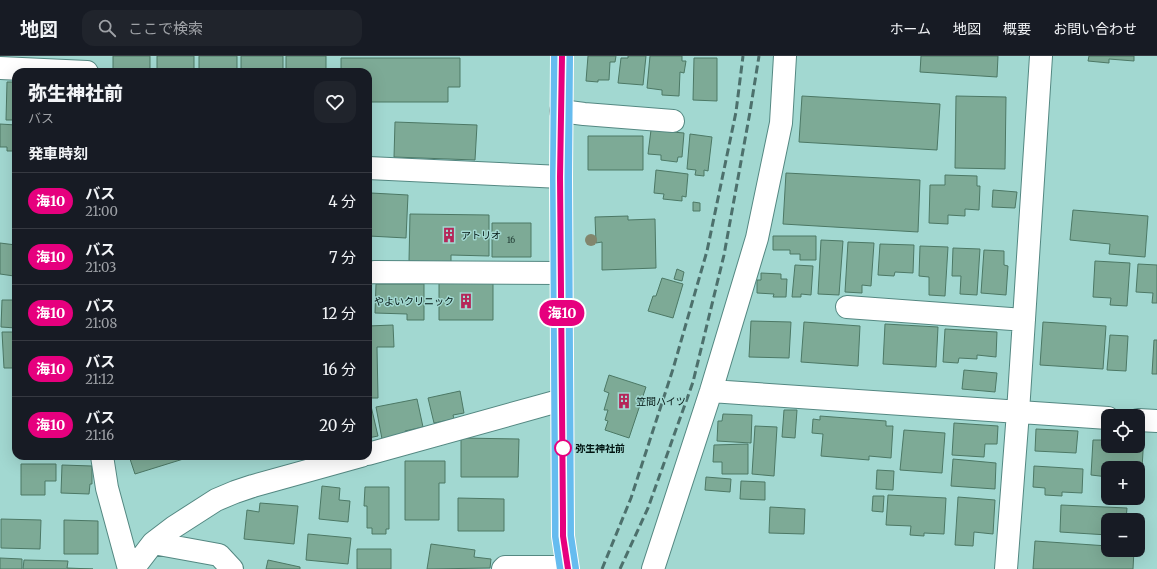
<!DOCTYPE html>
<html lang="ja">
<head>
<meta charset="utf-8">
<style>
	:root { --surface:#171b24; --page:#20242c; --text:#f1f3f6; --muted:#9ea1a6; --line:#363941 }
	body { margin:0; font-family:Merriweather,"Noto Sans JP",serif; background:var(--page); color:var(--text); height:100vh; display:flex; flex-direction:column; font-size:15px; white-space:nowrap }
	* { box-sizing:border-box; margin:0 }
	p { font-size:13px; color:var(--muted) }
	.icon { flex:none; width:22px; height:22px; fill:none; stroke:currentColor; stroke-width:2; stroke-linecap:round; stroke-linejoin:round }
	.map { position:relative; flex:1; overflow:hidden }
	.panel { position:absolute; left:12px; top:12px; width:360px; height:392px; display:flex; flex-direction:column; background:var(--surface); border-radius:12px; box-shadow:0 4px 16px #0002 }
	.panel>* { flex:none }
	.badge { padding:0 8px; border-radius:13px; font-size:14px; line-height:26px }
	.tools { position:absolute; left:1101px; top:353px; display:grid; gap:8px }
	.tools a { display:grid; place-items:center; width:44px; height:44px; border-radius:8px; background:var(--surface); box-shadow:0 4px 16px #0002; font-size:20px }
	.map>.badge { position:absolute; translate:-50% -50%; box-shadow:0 0 0 2px #fff }
	h2 { padding:0 16px; font-size:15px; line-height:36px }
	.round { display:grid; place-items:center; flex:none; width:42px; height:42px; border-radius:12px; background:var(--page) }
	.headline { display:flex; align-items:center; justify-content:space-between; height:68px; padding:0 16px }
	h1 { font-size:19px; font-weight:800; line-height:30px }
	ul { padding:0; list-style:none }
	li { display:flex; align-items:center; gap:12px; height:56px; padding:0 16px; border-top:1px solid var(--line) }
	li div { flex:1 }
	li b { display:block; font-size:15px }
	li em { font-style:normal }
	li .badge { min-width:44px; font-weight:700; text-align:center }
	header { display:flex; align-items:center; gap:24px; box-sizing:border-box; height:56px; padding:0 20px; background:var(--surface); border-bottom:1px solid var(--line) }
	header strong { font-size:19px }
	nav { display:flex; gap:22px; margin-inline-start:auto; font-size:14px }
	.search { width:280px; height:36px; background:var(--page); display:flex; align-items:center; gap:10px; box-sizing:border-box; padding:0 14px; border-radius:12px; color:var(--muted); font-size:15px }
	.map>svg:first-child { display:block }
	.building { fill:#7daa96; stroke:#4c7865 }
	.lines { fill:none; stroke-linecap:round; stroke-linejoin:round }
	.minor-casing { stroke:#548882; stroke-width:24 }
	.major-casing { stroke:#fff; stroke-width:24 }
	.minor { stroke:#fff; stroke-width:22 }
	.major { stroke:#66bcef; stroke-width:22 }
	.rail { stroke:#4d706c; stroke-width:3; stroke-dasharray:8 4; stroke-linecap:butt }
	.tree { fill:#82866d }
	.line-casing { stroke:#fff; stroke-width:9 }
	.line { stroke:#e6007e; stroke-width:6 }
	.stop-dot { fill:#fff; stroke:#e6007e; stroke-width:2 }
	.labels { text-anchor:middle; stroke-width:3; stroke-linejoin:round; paint-order:stroke }
	.number-label { font-size:8px; fill:#203a32 }
	.poi-label { font-size:10px; fill:#011411; stroke:#a2d8d1; text-anchor:start }
	.stop-label { font-size:10px; font-weight:bold; fill:#011411; stroke:#a2d8d1; text-anchor:start }
</style>
</head>
<body>
<header>
<strong>地図</strong>
<div class="search"><svg class="icon" aria-label="search" viewBox="0 0 24 24"><circle cx="10" cy="10" r="6"/><path d="M15 15l6 6"/></svg>ここで検索</div>
<nav><a>ホーム</a><a>地図</a><a>概要</a><a>お問い合わせ</a></nav>
</header>
<div class="map">
<svg width="1157" height="513" viewBox="0 0 1157 513">
	<rect width="100%" height="100%" fill="#a2d8d1"/>
	<!-- building -->
	<path class="building" d="M113,0h37v16h-37z
		M157,0h37v16h-37z
		M199,0h38v16h-38z
		M241,0h42v16h-42z
		M286,0h40v16h-40z
		M588,0h28l-1,6h-5l-1,18h-11v2l-12,-1z
		M628,0h18l-3,29 -25,-2 3,-25h7z
		M650,0h32v5h4l-2,12 -4,-1 -1,24 -17,-1v-5l-15,-2z
		M921,0h77l-1,21 -77,-5z
		M1089,0h45v5l-25,-2v4l-21,-2z
		M341,2h119v29h-12v15h-80v-30h-27z
		M694,2h23v43l-24,-1z
		M7,26h9v38h-10z
		M802,40l138,8 -3,46 -138,-8z
		M956,40l50,1 -1,72 -50,-1z
		M395,66l82,3 -2,35 -81,-3z
		M0,68l16,1v26h-9v-4h-7z
		M651,74l33,3 -2,24h-4l-1,5 -16,-2v-5l-13,-1z
		M690,78l22,3 -4,34 -4,-1v6l-9,-1 1,-5 -9,-1z
		M588,80h55v34h-55z
		M656,114l32,4 -2,23 -4,-1v5l-19,-2 1,-5 -10,-1z
		M786,117l134,7 -2,52 -135,-8z
		M945,119l32,1v10h3l-1,24 -14,-1v7l-17,-1v9l-19,-1 1,-38h15z
		M16,126v25h-3z
		M993,134l24,2 -2,16 -23,-1z
		M371,137l37,2 -2,43 -37,-2z
		M693,146l7,1v8h-7z
		M1073,154l75,6 -3,41 -36,-3 1,-10 -40,-4z
		M410,158l79,1v41l-38,-1v7l-42,-1z
		M628,160v4l27,-1 1,49 -54,2v-28l-6,1 -1,-26z
		M492,167h39v34h-39z
		M773,180h43v24h-16v-6h-10v-4h-17z
		M821,184l22,1 -4,54 -21,-1z
		M848,186l26,1 -3,43 -9,-1v8l-17,-1z
		M0,187l16,2v18l-2,13 -14,-2z
		M880,188l34,1 -1,28 -18,-1 -1,4 -16,-1z
		M920,190l28,1 -3,49 -16,-1v-18l-10,-1z
		M953,192l27,1 -3,46 -17,-1 1,-18h-9z
		M984,194l20,1v14l4,1 -2,29 -25,-2z
		M1095,205l35,2 -3,43 -17,-1 1,-7 -18,-1z
		M1138,208l19,1v38h-5l1,-10 -17,-1z
		M795,209l18,1 -2,29 -10,-1v3h-9z
		M677,213l7,3 -2,9 -8,-2z
		M761,217l20,1v5h6l-1,18h-13l1,-3 -17,-1v-13h4z
		M662,222l21,6 -10,34 -25,-7 5,-15h3z
		M439,226h54v38h-54z
		M376,228h48v36h-17v-6l-32,-1z
		M2,244h14v28l-15,-1z
		M751,265l40,1 -2,36 -40,-1z
		M804,266l56,4 -2,40 -57,-4z
		M1043,266l63,4 -3,43 -63,-4z
		M885,268l53,3 -2,40 -53,-3z
		M393,269l1,22h-17l1,51h-9l-1,-72z
		M945,273l52,3 -1,25 -19,-2v4l-18,-1 -1,5 -15,-1z
		M2,276h14v36h-12z
		M1110,279l18,1 -2,35 -19,-1z
		M1154,284h3v34h-5z
		M964,314l33,3 -2,19 -33,-3z
		M609,319l37,12 -17,51 -24,-8 3,-9 -3,-1 3,-10h-4l5,-17 -5,-2z
		M460,335l4,22 -11,2 1,4 -20,4 -6,-25z
		M417,343l6,28 -18,4 1,3 -24,5 -6,-32z
		M371,350l7,30 -10,2v-31z
		M784,354h13l-2,28 -13,-1z
		M723,358l29,1 -1,28 -34,-2 1,-20h4z
		M820,360l66,5v5h7l-2,32 -22,-2v4l-48,-4 2,-22 -11,-1 1,-14 7,1z
		M954,367l44,3 -1,18h-12l-1,13 -32,-2z
		M755,370l22,1 -3,49 -22,-2z
		M1036,373l42,2 -2,22 -41,-2z
		M904,374l41,3 -3,40 -42,-3z
		M1138,379h6l-3,50 -3,-1v-16h-30v9l-17,-2 2,-35h15v6h30z
		M461,382l58,1 -1,38h-57z
		M748,388v30h-26v-12h-9l1,-17z
		M129,400h64l-58,18z
		M953,403l43,4 -1,26 -44,-3z
		M405,405h40v22h-6v37h-34z
		M21,408h35v17h-11v14h-24z
		M62,409l30,1v18h-2l-1,10 -28,-1z
		M1034,410l49,3 -1,24 -20,-1v4l-17,-1v-7l-12,-1z
		M877,414l17,1 -1,19 -17,-1z
		M706,421l25,2 -1,13 -25,-2z
		M741,425l24,1v18l-25,-1z
		M322,430l18,2 -1,12 11,1 -2,21 -29,-3z
		M365,431h24v42h-3v5h-14v-6h-5v-22h-3z
		M888,439l58,3 -2,36 -20,-1v3l-14,-1 1,-9 -25,-1z
		M873,440h11l-1,16 -11,-1z
		M958,441l37,3 -2,34 -19,-2 -1,14 -18,-1z
		M458,442l46,1v32h-46z
		M260,447l38,3 -4,38 -50,-5 3,-29 12,2z
		M1061,449l66,3 -1,12h-18v15l-48,-3z
		M770,451l35,2 -1,25 -35,-1z
		M1,463l40,1 -1,29 -39,-1z
		M64,464l34,1v33h-34z
		M308,478l43,4 -3,26 -42,-4z
		M1035,485l73,5v4h26l-1,19h-100z
		M431,488l44,6 -1,7 17,2 -1,9 -63,1z
		M357,493h34v20h-34z
		M0,502l22,1v10h-22z
		M24,504l44,1 -1,7 26,1h-70z
		M268,504l32,7v2h-34z"/>
	<g class="lines">
		<defs>
			<path id="minor" d="M0,12l87,4
				M561,55l23,3 89,7
				M368,112l193,9
				M368,217l6,-1 187,1
				M847,251l177,13
				M711,335l397,27
				M1138,364l19,1
				M368,398l194,-54
				M102,400l5,32 22,81
				M153,487l66,12 13,14
				M133,513l20,-26 21,-16 42,-27 19,-8 18,-6 108,-30
				M503,513l2,-2h62
				M653,513l58,-178 46,-153 24,-115 4,-67
				M1006,513l12,-157 23,-356"/>
			<path id="major" d="M562,0l-1,121 2,359 5,33"/>
		</defs>
		<!-- minor casing -->
		<use href="#minor" class="minor-casing"/>
		<!-- major casing -->
		<use href="#major" class="major-casing"/>
		<!-- minor -->
		<use href="#minor" class="minor"/>
		<!-- major -->
		<use href="#major" class="major"/>
		<!-- rail -->
		<path class="rail" d="M602,513l29,-71 42,-129 34,-118 29,-139 7,-56
			M620,513l28,-61 45,-126 31,-127 26,-143 9,-56"/>
	</g>
	<!-- trees -->
	<circle class="tree" cx="591" cy="184" r="6"/>
	<g class="lines">
		<defs>
			<path id="line" d="M562,0l-2,121 3,344v15l5,33"/>
		</defs>
		<!-- line casing -->
		<use href="#line" class="line-casing"/>
		<!-- line -->
		<use href="#line" class="line"/>
	</g>
	<!-- icons -->
	<defs>
		<symbol id="building-bare" viewBox="-9 -9 18 18"><path d="M-4-6H4V6H1V3H-1V6H-4ZM-2.5-4.3h1.7v1.8h-1.7ZM.8-4.3h1.7v1.8H.8ZM-2.5-1h1.7V.8h-1.7ZM.8-1h1.7V.8H.8Z" fill="#b52659" stroke="#a2d8d1" stroke-width="2.5" paint-order="stroke"/></symbol>
	</defs>
	<g fill-rule="evenodd">
		<use href="#building-bare" x="438" y="168" width="22" height="22"/>
		<use href="#building-bare" x="455" y="234" width="22" height="22"/>
		<use href="#building-bare" x="613" y="334" width="22" height="22"/>
	</g>
	<!-- markers -->
	<circle class="stop-dot" cx="563" cy="392" r="8"/>
	<g class="labels">
		<!-- number labels -->
		<g class="number-label">
			<text x="511" y="187">16</text>
		</g>
		<!-- poi labels -->
		<g class="poi-label">
			<text x="461" y="183">アトリオ</text>
			<text x="454" y="249" text-anchor="end">やよいクリニック</text>
			<text x="636" y="349">笠間ハイツ</text>
		</g>
		<!-- stop labels -->
		<g class="stop-label">
			<text x="575" y="396">弥生神社前</text>
		</g>
	</g>
</svg>
<div class="tools">
<a><svg class="icon" aria-label="locate" viewBox="0 0 24 24"><circle cx="12" cy="12" r="6"/><path d="M12 2v4M12 18v4M2 12h4M18 12h4"/></svg></a>
<a>+</a>
<a>−</a>
</div>
<b class="badge" style="left:562px;top:257px;background:#e6007e;color:#fff">海10</b>
<section class="panel">
<div class="headline"><div><h1>弥生神社前</h1><p>バス</p></div><a class="round"><svg class="icon" aria-label="heart" viewBox="0 0 24 24"><path d="M12 20l-8-8c-3-5 5-10 8-4 3-6 11-1 8 4z"/></svg></a></div>
<h2>発車時刻</h2>
<ul>
<li><span class="badge" style="background:#e6007e;color:#fff">海10</span><div><b>バス</b><p>21:00</p></div><em>4 分</em></li>
<li><span class="badge" style="background:#e6007e;color:#fff">海10</span><div><b>バス</b><p>21:03</p></div><em>7 分</em></li>
<li><span class="badge" style="background:#e6007e;color:#fff">海10</span><div><b>バス</b><p>21:08</p></div><em>12 分</em></li>
<li><span class="badge" style="background:#e6007e;color:#fff">海10</span><div><b>バス</b><p>21:12</p></div><em>16 分</em></li>
<li><span class="badge" style="background:#e6007e;color:#fff">海10</span><div><b>バス</b><p>21:16</p></div><em>20 分</em></li>
</ul>
</section>
</div>
</body>
</html>
